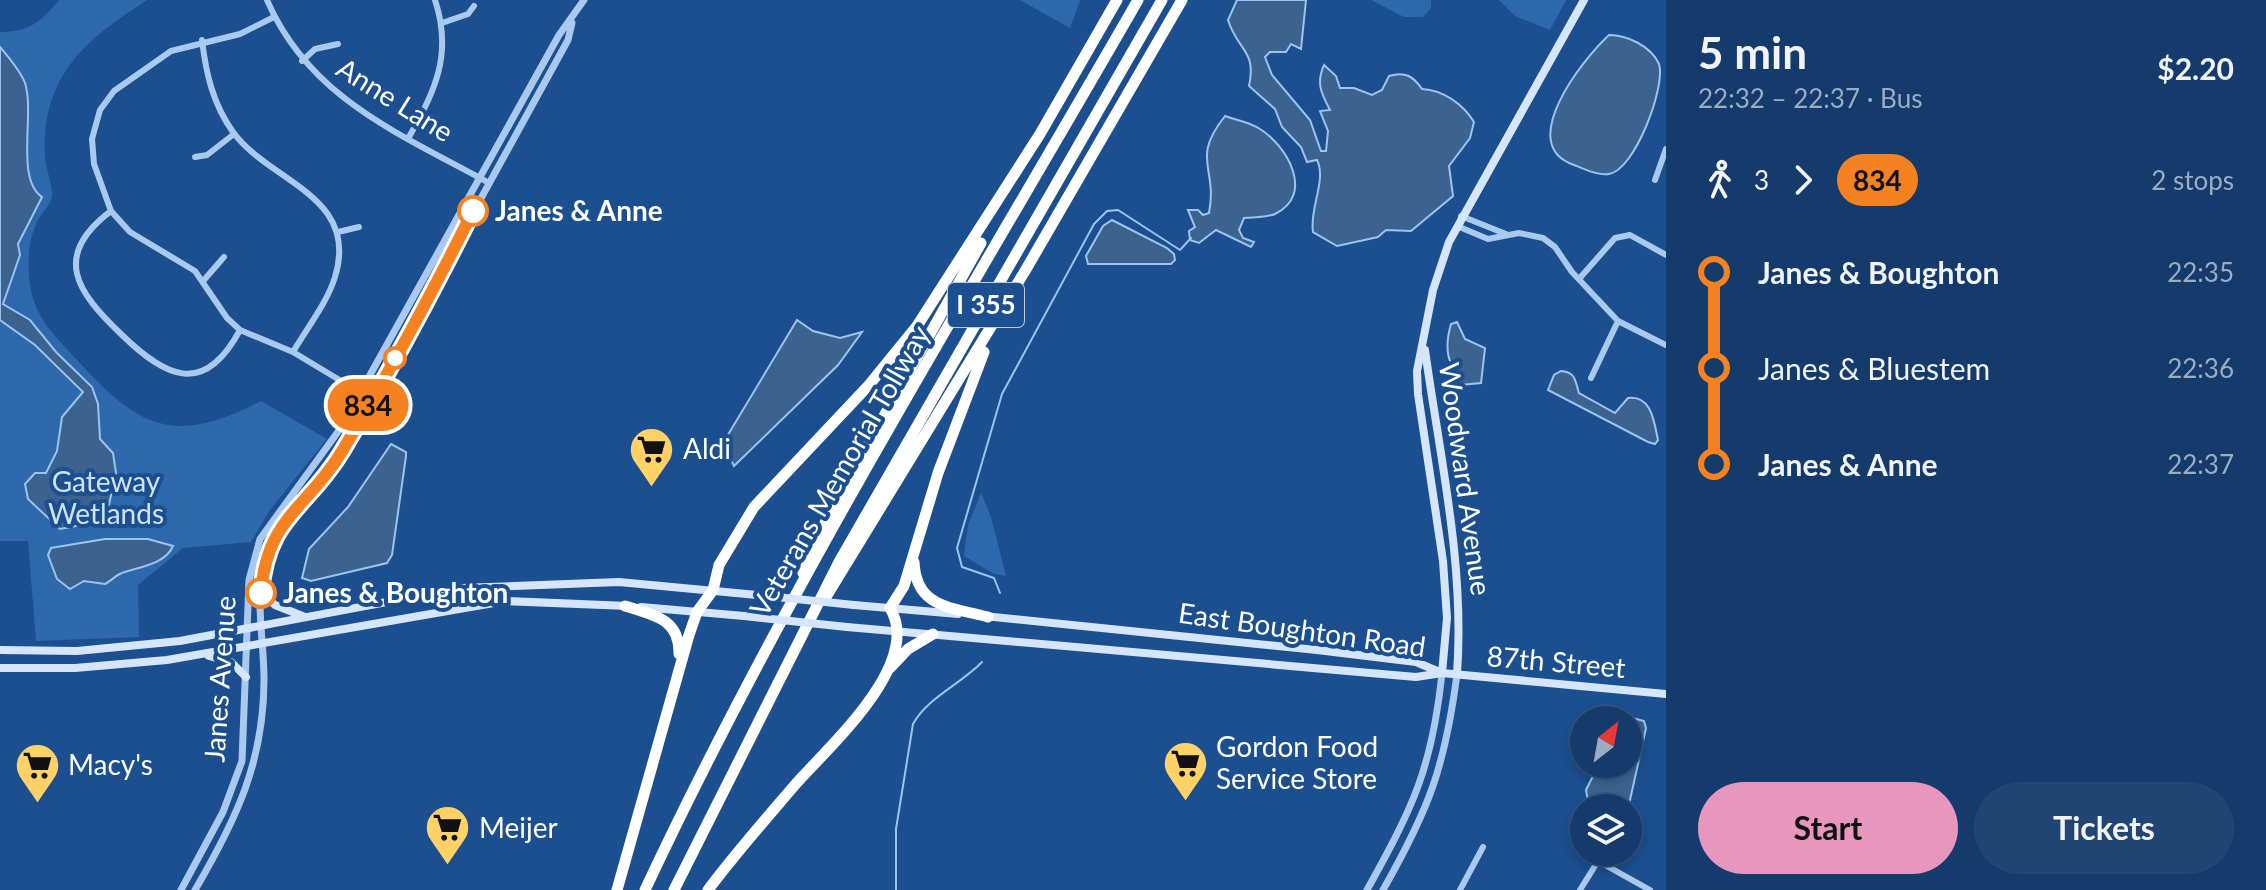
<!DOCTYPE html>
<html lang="en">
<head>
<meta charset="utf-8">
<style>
	:root { --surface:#143b6b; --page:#214673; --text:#f1f3f6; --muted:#9dadc1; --line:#33557e; --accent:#e797bd }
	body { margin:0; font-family:Lato,sans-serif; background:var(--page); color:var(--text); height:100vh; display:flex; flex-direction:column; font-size:30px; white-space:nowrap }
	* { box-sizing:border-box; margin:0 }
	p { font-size:26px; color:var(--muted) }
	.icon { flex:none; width:44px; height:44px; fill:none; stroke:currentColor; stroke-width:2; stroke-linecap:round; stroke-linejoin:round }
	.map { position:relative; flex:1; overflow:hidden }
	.drawer { display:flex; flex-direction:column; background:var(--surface); width:600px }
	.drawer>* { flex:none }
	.badge { padding:0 16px; border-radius:26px; font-size:28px; line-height:52px }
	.needle { width:52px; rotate:31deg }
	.controls { position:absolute; left:1570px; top:706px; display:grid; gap:16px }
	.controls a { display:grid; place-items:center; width:72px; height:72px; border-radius:50%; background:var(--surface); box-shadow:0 4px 12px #0003,0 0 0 2px var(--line); font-size:40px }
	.map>.badge { position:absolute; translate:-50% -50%; box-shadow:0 0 0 4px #fff }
	.legs { display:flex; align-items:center; gap:12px; height:88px; padding:0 32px; font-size:26px }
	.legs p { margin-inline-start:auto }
	.headline { display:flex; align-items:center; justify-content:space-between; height:136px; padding:0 32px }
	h1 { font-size:44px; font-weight:700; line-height:60px }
	.button { display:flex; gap:16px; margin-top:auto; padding:16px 32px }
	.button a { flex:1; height:92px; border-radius:48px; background:var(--accent); color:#111; font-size:32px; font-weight:700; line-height:92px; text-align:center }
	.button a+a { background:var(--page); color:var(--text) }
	ul { padding:0 32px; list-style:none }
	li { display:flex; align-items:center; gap:28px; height:96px; font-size:30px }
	li i { display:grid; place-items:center; width:12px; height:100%; margin:0 10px; background:currentColor }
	li i::after { content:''; width:20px; height:20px; margin:-10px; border:6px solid; border-radius:50%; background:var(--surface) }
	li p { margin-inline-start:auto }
	li:first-child i { background:linear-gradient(#0000 50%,currentColor 0) }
	li:last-child i { background:linear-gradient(currentColor 50%,#0000 0) }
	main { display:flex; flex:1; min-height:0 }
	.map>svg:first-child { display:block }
	.green { fill:#2e69ad }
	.water { fill:#3c6290; stroke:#9cc4f0; stroke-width:2 }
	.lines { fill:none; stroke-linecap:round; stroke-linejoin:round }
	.stream { stroke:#9cc4f0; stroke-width:2 }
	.minor { stroke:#a9c9ee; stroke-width:6 }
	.tertiary { stroke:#a9c9ee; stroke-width:7 }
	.secondary { stroke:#d6e6fa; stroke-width:8 }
	.motorway { stroke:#fff; stroke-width:11 }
	.secondary-bridge { stroke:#d6e6fa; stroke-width:8 }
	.line-1-casing { stroke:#fff; stroke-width:18 }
	.line-1 { stroke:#f58220; stroke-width:12 }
	.stop-1-dot { fill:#fff; stroke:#f58220; stroke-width:4 }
	.labels { text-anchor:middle; stroke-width:8; stroke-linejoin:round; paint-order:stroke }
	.shield { fill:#1b4f8f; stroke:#bbcadd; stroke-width:2 }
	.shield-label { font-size:26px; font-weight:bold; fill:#fff }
	.street-label { font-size:28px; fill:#fff; stroke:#1b4f8f }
	.stop-label { font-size:28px; font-weight:bold; fill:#fff; stroke:#1b4f8f; text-anchor:start }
	.poi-label { font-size:28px; fill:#fff; stroke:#1b4f8f; text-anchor:start }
	.park-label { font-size:28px; fill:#cfe3fa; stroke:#1b4f8f }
</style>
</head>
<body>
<main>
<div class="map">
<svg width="1666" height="890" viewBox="0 0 1666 890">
	<rect width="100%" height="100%" fill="#1b4f8f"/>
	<!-- green -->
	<path class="green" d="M59,0h88c-63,41 -106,76 -102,158 1,12 7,24 7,36 0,10 -9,17 -14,26 -10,19 -11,44 -8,65 5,33 25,51 47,75 63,69 97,86 184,41l66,38 -57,71 -19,32 -68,6 -45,37 1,52 -103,4 -8,-100h-28v-509c29,0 41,-10 59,-32z
		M1020,0h60l-10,28z
		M1371,0h60v8l-8,9h-19z
		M1499,0h67l-16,30 -35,-14z
		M981,493l10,24 15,59 -12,-2 -30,-18 4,-31z"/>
	<!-- water -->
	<path class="water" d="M1237,0h69l-5,49 -10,-5 -5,8h-16l-5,5 7,18 38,45 11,31h5l2,-20 -8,-20 10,-1c-9,-17 -14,-27 -6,-45l12,11 4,12h14l18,7 10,-5 7,-14c16,-5 24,0 33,13 21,1 41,15 52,33l-4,16 -21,28 4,30 -42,35 -25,-1 -8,7 -41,9 -24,-14c-4,-23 14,-52 4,-72l-10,2 -6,-15 -19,-20 -7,-18 -26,-23c8,-36 -12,-36 -21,-66z
		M1609,35c18,0 42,11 50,29 7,22 -24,106 -50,110 -11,2 -24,-5 -35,-9 -60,-20 10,-107 35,-130z
		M0,47c9,11 20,23 25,36 10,30 -10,96 17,114l-24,47 2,11 -17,49 27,16 26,32 36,35 6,17 2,35 13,14 3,20 -8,36 -16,14 -32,6 -32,-30 -3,-15 10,-11h11l11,-22 5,-34 21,-25 -48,-47 -35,-25z
		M1225,116c11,4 25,6 35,13 26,16 56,65 15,85 -9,4 -22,3 -31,4l-5,12 4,8 11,4 -3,5 -35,-17 -17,13 -9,-3 -1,-9 6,-4 -7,-17h10l5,5 6,-2c9,-46 -19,-53 16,-97z
		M1112,220l55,28 7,6 1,6 -4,4h-83l-2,-8 17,-30z
		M797,320l16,11 27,7 22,-6 -24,33 -104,101 -11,-23z
		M1457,322l8,17 20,9 -4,35 -32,3 -2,-5 6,-14c-8,-12 -6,-29 -2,-43z
		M1561,371c15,1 14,10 18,22l36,20 13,-15c24,-3 26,24 30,42l-3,4 -7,-2 -100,-52 6,-15z
		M391,444l15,8v4l-14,99 -5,8 -76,18 -9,-3 7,-29 39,-42z
		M105,539h43l25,7c-8,19 -35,21 -51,27 -6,2 -11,8 -17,11l-21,-3 -14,8 -13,-10 -9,-24 3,-7z
		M1629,717l15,4 2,7 -18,81 -39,-1 -3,-18 13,-26h29z"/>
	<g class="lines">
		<!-- stream -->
		<path class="stream" d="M1000,593l-6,-15 -32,-11 -5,-19 45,-154 92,-170 13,-13 11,-1 62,40 11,-12
			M896,890v-61l17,-105c14,-26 48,-40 69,-62"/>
		<!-- minor -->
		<path class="minor" d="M267,0c43,99 132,133 222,183
			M274,17l-34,17 -69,17 -57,40 -14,19 -8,29 2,25 17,47 19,21 65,39 32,47 13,12 53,22 78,47
			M442,23l26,-9 6,-8
			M202,40c4,34 11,64 31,92 37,51 127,63 102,145 -8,26 -28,51 -42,75
			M302,61l13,-12 23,-5
			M409,137c26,-46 44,-83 26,-137
			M195,157l12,-2 27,-21
			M1655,180l11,-31
			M111,211c-60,45 -34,81 10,123 45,44 83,63 119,-4
			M1461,216l45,18
			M1457,226l31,13 31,-6 24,5 12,9 17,25 46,49 48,24
			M338,232l21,-5
			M1579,279l36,-41 15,-3 36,20
			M204,280l20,-23
			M1591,378l27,-57
			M1460,890l23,-43
			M1580,890l18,-29 52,29"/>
		<!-- tertiary -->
		<path class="tertiary" d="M181,890l42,-78 19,-51 7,-181 11,-41 80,-110 219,-394 25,-35
			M195,890c41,-70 69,-128 69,-211 0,-41 -11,-88 3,-128 10,-29 35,-50 55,-73 14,-17 25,-36 36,-56l210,-382 4,-17
			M1367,890c46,-83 65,-121 75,-217
			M1383,890c46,-81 62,-123 74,-216"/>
		<!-- secondary -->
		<path class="secondary" d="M1425,350c15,108 40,215 32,324
			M261,593l14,12 30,12
			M854,605l104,9
			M641,607l103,9
			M984,616l333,34 99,12 26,11
			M847,627l569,50 26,-4 224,21
			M0,650l77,1 103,-10 281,-53 158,-6 138,13
			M209,656l22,6 15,15
			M0,668h75l92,-8 338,-59 123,5
			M1442,673l5,-55 -4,-57 -25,-167 -1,-23 16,-81 16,-48 135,-242"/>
		<!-- motorway -->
		<path class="motorway" d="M914,562c2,46 37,45 74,55
			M803,573l25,-57 153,-273
			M826,597l199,-326 157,-271
			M625,606c29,9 55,13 54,48
			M890,668l18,-19 25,-15
			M617,890l72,-255 8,-23 16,-22 6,-25 35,-58 115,-122 48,-59 123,-192 77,-134
			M645,890c144,-307 324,-596 493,-890
			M674,890l165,-328 323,-562
			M708,890c27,-36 57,-70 86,-104 33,-38 130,-122 96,-178l14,-22 34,-113 46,-121"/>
		<!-- secondary-bridge -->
		<path class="secondary-bridge" d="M757,595l97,10
			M744,616l103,11"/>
	</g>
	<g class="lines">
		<defs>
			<path id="line-1" d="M261,593c6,-76 45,-83 80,-140 47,-78 91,-160 132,-242"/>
		</defs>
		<!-- line-1 casing -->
		<use href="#line-1" class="line-1-casing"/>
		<!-- line-1 -->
		<use href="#line-1" class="line-1"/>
	</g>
	<!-- icons -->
	<defs>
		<symbol id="supermarket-pin" viewBox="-11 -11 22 30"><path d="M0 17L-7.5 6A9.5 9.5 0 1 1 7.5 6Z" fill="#ffd166" stroke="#1b4f8f"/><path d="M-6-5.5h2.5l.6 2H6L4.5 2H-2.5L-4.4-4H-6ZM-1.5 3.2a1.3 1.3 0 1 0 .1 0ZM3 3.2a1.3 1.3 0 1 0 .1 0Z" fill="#111"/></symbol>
	</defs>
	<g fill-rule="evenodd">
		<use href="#supermarket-pin" x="626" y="424" width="51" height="69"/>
		<use href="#supermarket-pin" x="1160" y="738" width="51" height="69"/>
		<use href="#supermarket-pin" x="12" y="740" width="51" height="69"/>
		<use href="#supermarket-pin" x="422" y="802" width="51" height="69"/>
	</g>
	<!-- markers -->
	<g class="stop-1-dot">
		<circle cx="473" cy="211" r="14"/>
		<circle cx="395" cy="358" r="10"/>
		<circle cx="261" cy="593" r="14"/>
	</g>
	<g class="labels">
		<!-- shield labels -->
		<rect class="shield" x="948" y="283" width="76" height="44" rx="6"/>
		<g class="shield-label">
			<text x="986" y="314">I 355</text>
		</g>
		<!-- street labels -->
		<g class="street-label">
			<text transform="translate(395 100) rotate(32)" y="10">Anne Lane</text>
			<text transform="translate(840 471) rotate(-60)" y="10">Veterans Memorial Tollway</text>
			<text transform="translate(1465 479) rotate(82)" y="10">Woodward Avenue</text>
			<text transform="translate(1302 630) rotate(8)" y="10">East Boughton Road</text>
			<text transform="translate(1556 662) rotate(5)" y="10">87th Street</text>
			<text transform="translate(220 679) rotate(-86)" y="10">Janes Avenue</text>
		</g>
		<!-- stop labels -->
		<g class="stop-label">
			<text x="495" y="221">Janes &amp; Anne</text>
			<text x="283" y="603">Janes &amp; Boughton</text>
		</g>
		<!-- poi labels -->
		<g class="poi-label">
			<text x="683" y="459">Aldi</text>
			<text x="1216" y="757">Gordon Food<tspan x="1216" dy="32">Service Store</tspan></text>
			<text x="68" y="775">Macy's</text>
			<text x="479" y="838">Meijer</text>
		</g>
		<!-- park labels -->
		<g class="park-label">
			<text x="106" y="492">Gateway<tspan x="106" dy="32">Wetlands</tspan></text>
		</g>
	</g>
</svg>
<div class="controls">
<a><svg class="needle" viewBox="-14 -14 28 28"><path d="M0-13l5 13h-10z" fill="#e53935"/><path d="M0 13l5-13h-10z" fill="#9dadc1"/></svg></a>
<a><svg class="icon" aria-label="layers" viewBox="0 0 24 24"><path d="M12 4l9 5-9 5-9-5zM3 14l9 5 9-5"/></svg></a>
</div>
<b class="badge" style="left:368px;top:405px;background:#f58220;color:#111">834</b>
</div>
<section class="drawer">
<div class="headline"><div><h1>5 min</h1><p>22:32 – 22:37 · Bus</p></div><b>$2.20</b></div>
<div class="legs"><svg class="icon" aria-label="walk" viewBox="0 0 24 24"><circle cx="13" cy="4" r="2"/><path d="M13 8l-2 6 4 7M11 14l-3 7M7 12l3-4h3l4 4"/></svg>3<svg class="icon" aria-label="forward" viewBox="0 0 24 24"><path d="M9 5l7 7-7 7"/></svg><b class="badge" style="background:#f58220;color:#111">834</b><p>2 stops</p></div>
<ul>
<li><i style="color:#f58220"></i><b>Janes &amp; Boughton</b><p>22:35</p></li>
<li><i style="color:#f58220"></i><span>Janes &amp; Bluestem</span><p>22:36</p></li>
<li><i style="color:#f58220"></i><b>Janes &amp; Anne</b><p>22:37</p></li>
</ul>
<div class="button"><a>Start</a><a>Tickets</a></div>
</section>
</main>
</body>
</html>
